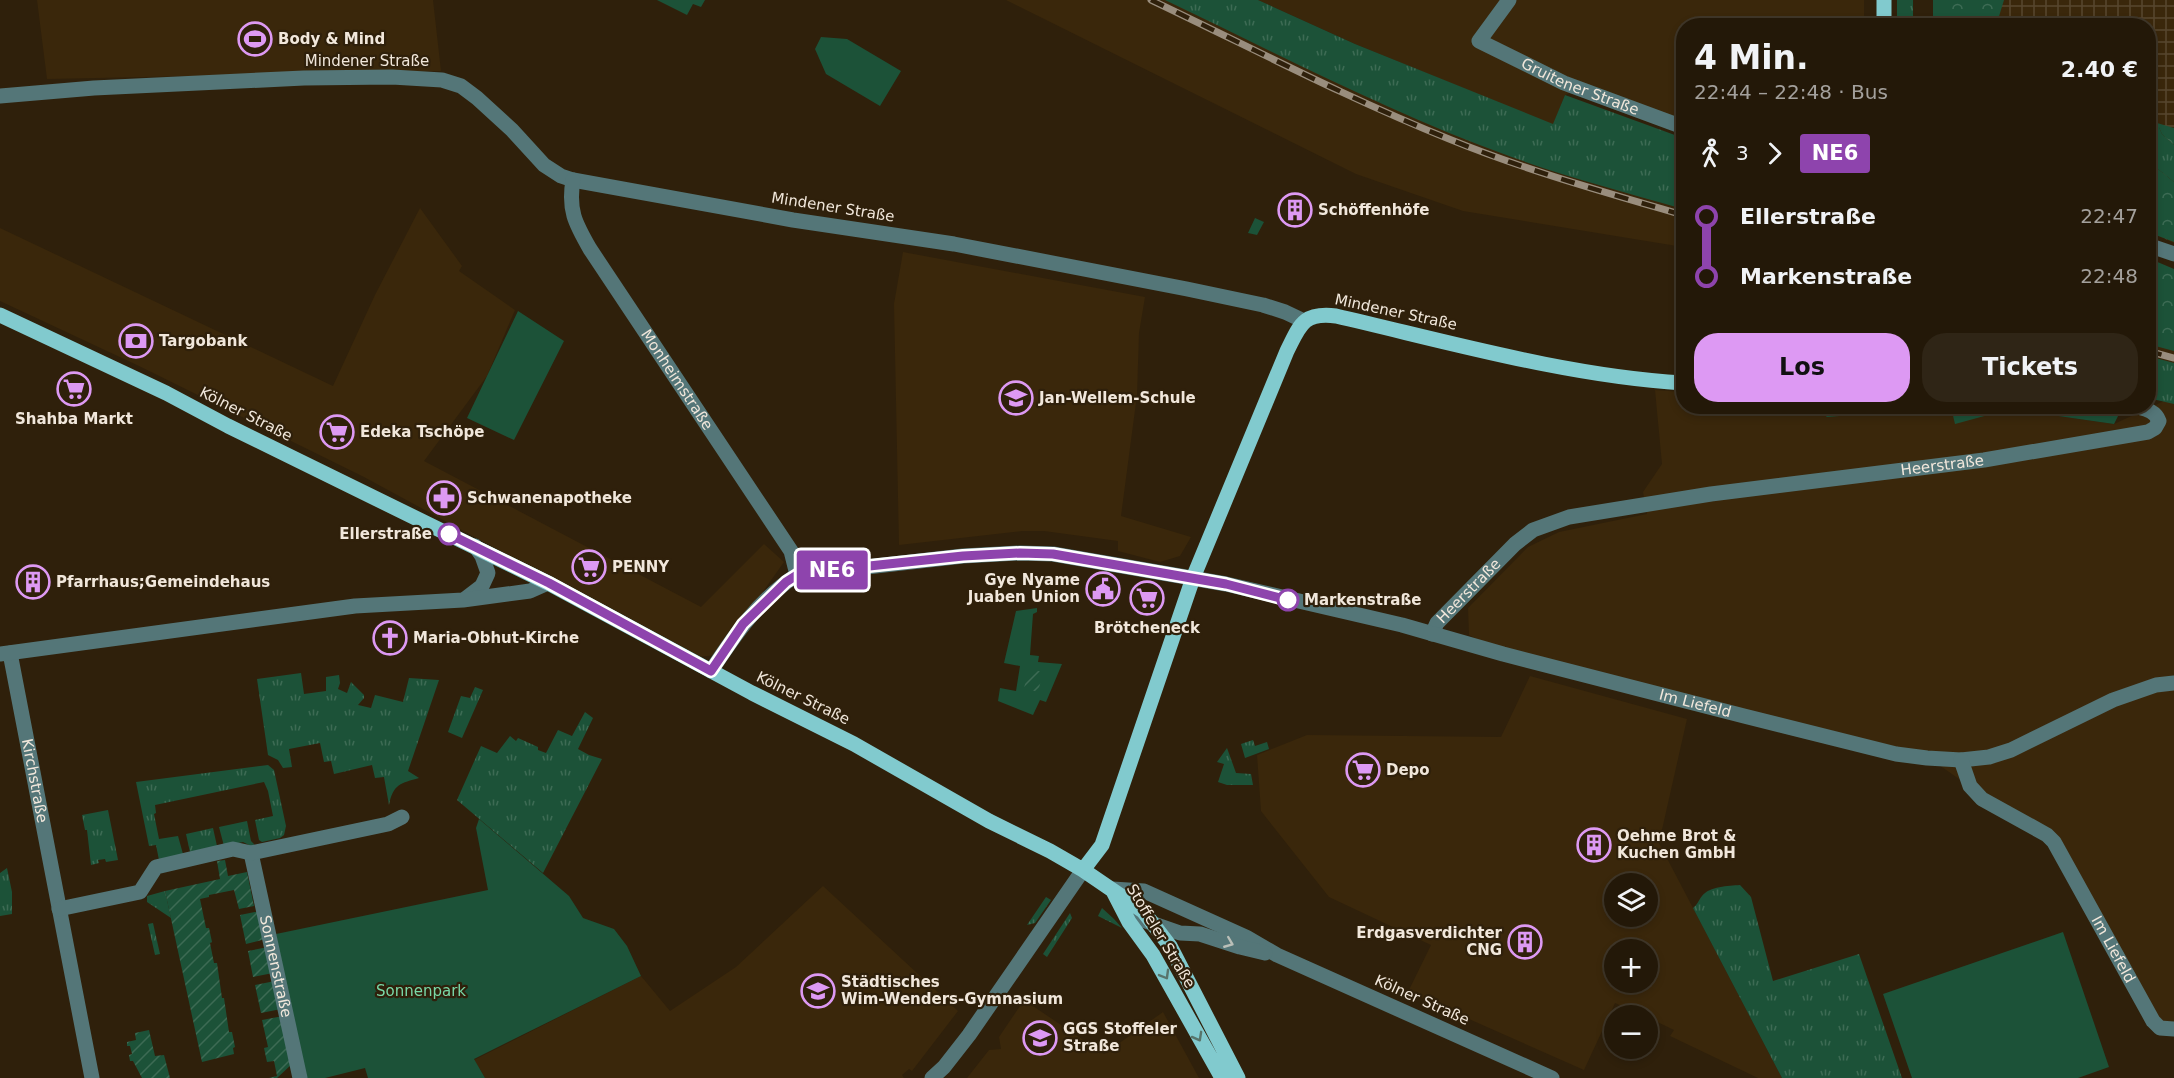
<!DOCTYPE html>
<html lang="de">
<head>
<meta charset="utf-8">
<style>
	:root { --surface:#231808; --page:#2f2516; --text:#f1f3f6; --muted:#a3a09c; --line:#403729; --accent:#dd99f3 }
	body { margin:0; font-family:"DejaVu Sans",sans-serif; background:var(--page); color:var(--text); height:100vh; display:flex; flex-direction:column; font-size:22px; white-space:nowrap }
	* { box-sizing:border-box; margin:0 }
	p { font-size:20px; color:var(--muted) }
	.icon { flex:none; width:33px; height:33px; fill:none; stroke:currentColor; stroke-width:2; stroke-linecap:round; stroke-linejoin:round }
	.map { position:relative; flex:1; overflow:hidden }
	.details { position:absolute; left:1676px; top:18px; width:480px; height:396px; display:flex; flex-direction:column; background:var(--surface); border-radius:24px; box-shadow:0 3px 9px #0003,0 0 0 2px var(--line) }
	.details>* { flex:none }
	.badge { padding:0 12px; border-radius:4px; font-size:21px; line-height:39px }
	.controls { position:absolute; left:1604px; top:873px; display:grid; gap:12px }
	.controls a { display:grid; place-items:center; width:54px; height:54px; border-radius:50%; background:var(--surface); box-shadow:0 3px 9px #0003,0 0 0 2px var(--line); font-size:30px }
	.map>.badge { position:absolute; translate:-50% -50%; box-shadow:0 0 0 3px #fff }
	.legs { display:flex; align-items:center; gap:9px; height:66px; padding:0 18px; font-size:20px }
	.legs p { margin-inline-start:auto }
	.headline { display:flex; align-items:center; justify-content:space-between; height:102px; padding:0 18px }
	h1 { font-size:33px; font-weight:600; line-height:45px }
	.action { display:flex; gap:12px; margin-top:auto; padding:12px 18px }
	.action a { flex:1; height:69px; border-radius:24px; background:var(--accent); color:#111; font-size:24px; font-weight:600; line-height:69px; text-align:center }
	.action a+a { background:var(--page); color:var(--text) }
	ul { padding:0 18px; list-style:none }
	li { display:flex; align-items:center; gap:21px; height:60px; font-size:22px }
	li i { display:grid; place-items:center; width:9px; height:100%; margin:0 8px; background:currentColor }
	li i::after { content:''; width:15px; height:15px; margin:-8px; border:4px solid; border-radius:50%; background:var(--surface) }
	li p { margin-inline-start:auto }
	li:first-child i { background:linear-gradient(#0000 50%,currentColor 0) }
	li:last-child i { background:linear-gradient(currentColor 50%,#0000 0) }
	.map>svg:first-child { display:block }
	.built { fill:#3a270b; fill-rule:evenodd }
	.industrial { fill:url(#industrial-grid) }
	.grass { fill:url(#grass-tufts) }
	.forest { fill:url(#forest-crowns) }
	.park { fill:#1c5238 }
	.garden { fill:url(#garden-furrows) }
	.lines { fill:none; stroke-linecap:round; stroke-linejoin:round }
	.minor { stroke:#547678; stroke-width:15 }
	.major { stroke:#81cace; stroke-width:15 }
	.rail-casing { stroke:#998d7d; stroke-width:7 }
	.rail { stroke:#2f200b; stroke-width:4.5; stroke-dasharray:14; stroke-linecap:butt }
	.oneway { stroke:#babfb8 }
	.oneway2 { stroke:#58756c }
	.line-1-casing { stroke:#fff; stroke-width:14 }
	.line-1 { stroke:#8e44ad; stroke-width:9 }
	.stop-1-dot { fill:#fff; stroke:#8e44ad; stroke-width:3 }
	.labels { text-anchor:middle; stroke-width:4.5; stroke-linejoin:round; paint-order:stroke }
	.poi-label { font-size:15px; font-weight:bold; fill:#f1e7db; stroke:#2f200b; text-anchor:start }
	.street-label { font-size:15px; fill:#f1e7db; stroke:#2f200b }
	.stop-label { font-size:15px; font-weight:bold; fill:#f1e7db; stroke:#2f200b; text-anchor:end }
	.park-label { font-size:15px; fill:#79d8a7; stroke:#2f200b }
</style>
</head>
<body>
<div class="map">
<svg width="2174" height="1078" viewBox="0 0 2174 1078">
	<defs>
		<pattern id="industrial-grid" width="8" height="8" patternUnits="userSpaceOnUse" patternTransform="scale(1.5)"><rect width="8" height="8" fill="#3a270b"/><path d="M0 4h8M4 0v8" fill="none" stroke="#57462e"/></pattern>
		<pattern id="grass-tufts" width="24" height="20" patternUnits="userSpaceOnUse" patternTransform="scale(1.5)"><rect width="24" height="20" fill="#1c5238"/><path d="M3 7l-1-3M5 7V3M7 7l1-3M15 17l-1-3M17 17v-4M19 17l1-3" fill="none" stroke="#3d6b54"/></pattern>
		<pattern id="forest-crowns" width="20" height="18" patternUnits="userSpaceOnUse" patternTransform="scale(1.5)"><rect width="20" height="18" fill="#1c5238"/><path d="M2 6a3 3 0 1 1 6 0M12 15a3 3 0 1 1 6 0" fill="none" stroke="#3d6b54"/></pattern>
		<pattern id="garden-furrows" width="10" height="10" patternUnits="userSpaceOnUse" patternTransform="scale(1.5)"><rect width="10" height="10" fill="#1c5238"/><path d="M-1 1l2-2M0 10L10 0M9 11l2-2" fill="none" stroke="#3d6b54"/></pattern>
	</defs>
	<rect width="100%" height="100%" fill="#2f200b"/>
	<!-- built -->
	<path class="built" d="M37,0h396l8,71 -394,8z
		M1006,0h171l506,202v45l-220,-36 -107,-37z
		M1258,0h606v25l-181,1v97l-98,-36 -20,8 -12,30 -198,-81z
		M420,208l42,58 -3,5 56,39 -28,66 -63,85 277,146 63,-63 20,18 -66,93 -22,2 -332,-180 -225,-111 -139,-65v-73l333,158 42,-91z
		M903,252l242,45 -6,36 -2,62 -16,121 70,21 -11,19 -20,6 -42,-11v-10l-74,-10h-22l-123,14 -5,-241z
		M2148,331l26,9v37l-26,-8z
		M2170,381l4,1v643h-13l-105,-183 -71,-45 -59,-41 -429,-106 -28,-15 -1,-27 60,-61 31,-15 88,-18 -4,-22 19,-28 -7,-74 28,2v14h274l27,10 26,-7 104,15 50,-23z
		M1530,676l157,43 -28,124 123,235h-24l-88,-42 4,-6 -27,-13v-1l-4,-1 -28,-12 -31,67 -176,-78 23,-47 -102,-48 -68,-86 -4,-56 50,-20 194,2zM1614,884h33v32h-33zM1614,950h33v32h-33z
		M823,886l135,125 -46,60 -3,-2 -7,6 2,3h-419l-11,-18 167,-84 29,35 66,-44z
		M1024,1000l80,54 59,-42 36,66h-232l22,-28 12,-1 -2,-12z"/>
	<!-- industrial -->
	<path class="industrial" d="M1933,0h241v243l-26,-12v-205h-215z"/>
	<!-- grass -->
	<path class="grass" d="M1165,0h93l97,44 198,80 12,-29 118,43v71c-58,-17 -117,-32 -174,-53 -119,-43 -231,-102 -344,-156z
		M1897,0h16v25h-16z
		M2149,120l8,3 5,11 12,11v37l-26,-21z
		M2148,356l26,7v41l-26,-6z
		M301,673l3,21 22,-3v-14l13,-2 1,8 -2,6 9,4 4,-11 13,13v3l-6,7 13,3 4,-13 28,7 6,-24 30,2 -31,91 11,7c-18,5 -26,6 -30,27l-5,-28 -9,1 -3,-13 -38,9 -3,-13 -7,1 -4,-19 -31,6 3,18 -9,1 -5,-8 -10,-5 -11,-76z
		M475,687l8,3 -21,48 -14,-6 13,-36 9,2z
		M585,712l8,6 -15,31 11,6 13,4 -59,114 -86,-73 24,-54 16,7 13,-17 6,5 2,-3 20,9v3l8,3 12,-23 14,6z
		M1253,740l2,6 12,-4 2,7 -24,9 -4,-14z
		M1227,748l9,25 15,1 2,11h-26l-9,-3 6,-18 -7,-2z
		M268,765l6,5 12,56 -2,9 -4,3 -18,4 -3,-2 -4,-20 18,-4 -5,-25 -4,-9 -109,23 1,8 -2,1 5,25 19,-3 5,18 -24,6 -3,-15 -7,1 -13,-64z
		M108,810l10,50 -12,2 -1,-3 -7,1 1,3 -8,2 -4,-35h-2l-3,-15z
		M247,821l4,20 3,3 -1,3 -10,-5 -19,4 -5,-19z
		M213,828l4,18 -27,6 -4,-18z
		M7,868l5,24v22l-12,2v-43z
		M1740,885l11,12 22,84 86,-27 43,124h-120l-89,-170c5,-4 5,-7 9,-12 8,-10 26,-10 38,-11z
		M165,891l6,27 -24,-16v-6z
		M1046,897l5,3 -16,23 -8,2z
		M1102,908l12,11 8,9 -24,-12z
		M1070,913l2,5 -25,39 -4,-3z
		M153,923l7,31 -5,1 -7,-31z"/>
	<!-- forest -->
	<path class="forest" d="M1933,0h71l-8,26 -63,-1z
		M2157,123l17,5v17l-12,-11z
		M2148,161l26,21v60l-26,-10z
		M2148,258l26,11v82l-26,-7z
		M2110,406l11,4 -7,14 -104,-15 -55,15 -4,-17z
		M1816,407h133l-122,10z"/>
	<!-- park -->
	<path class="park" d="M657,0h48l-4,7 -8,-3 -6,11z
		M821,37l26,2 54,32 -21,35 -54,-32 -11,-25z
		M1255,218l9,4 -7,13 -9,-2z
		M518,311l46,30 -50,99 -47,-22z
		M1037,608v4l-4,2 -3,41 9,1 -1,6 24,2 -16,38 -6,-2 -7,15 -35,-14 2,-13 16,3 4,-25 -16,-3 12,-52z
		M479,819l90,77 14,22 31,11 13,17 14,30 -167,83 11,19h-117l-3,-10 -40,10h-20l-29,-144 212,-44 -12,-62z
		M2063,932l46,135 -31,11h-166l-29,-84z"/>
	<!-- garden -->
	<path class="garden" d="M1029,669l14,3 -5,20 -14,-4z
		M225,860l3,16 19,-4 7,34 -15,3 -5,-19 -25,5v2l-9,2 6,29h3l3,14 -2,1 4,20h3l5,35h2l5,34h3l3,15 -2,1 1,6 -32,8 -37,-171 55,-12 -3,-18z
		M260,911l6,28 -20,5 -6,-29z
		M268,947l5,26 -20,4 -5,-26z
		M275,981l6,28 -20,4 -6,-28z
		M283,1016l9,48 -15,14h-8l8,-2 -3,-15 -7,1 -3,-14 4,-1 -6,-27z
		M149,1030l6,26 9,-1 6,23h-28l-9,-17h-3l-1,-6 3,-1 -2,-8h-3v-4l9,-2 -1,-7z"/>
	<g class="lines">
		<!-- minor -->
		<g class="minor">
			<path id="s1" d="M1509,0l-30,41 85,42 119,44"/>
			<path d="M0,96l94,-8 210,-10 88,-1 50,3 19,6 16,12 35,32 32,35 17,11 12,4 220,40 161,24 233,45 76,16 22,7 19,9"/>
			<path id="s2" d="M573,180c-5,30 2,43 17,69l201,302 6,24"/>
			<path d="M2148,245l26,9"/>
			<path d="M465,599l17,-13 6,-13 -6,-17 -7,-10"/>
			<path id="s3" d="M1432,634l5,-11 78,-79 18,-14 36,-13 142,-23 273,-34 164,-28 7,-4 4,-7c-4,-11 -15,-12 -25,-15"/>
			<path id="s4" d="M10,653l82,425"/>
			<path d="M0,654l355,-48 108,-6 67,-9 18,-8"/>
			<path id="s5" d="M711,671c23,-35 49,-73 86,-96l166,-19 57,-3 33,1 173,30 176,41 101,29 241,62 152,38 31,4 34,2 28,-3 22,-7 102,-50 43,-15 18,-2"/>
			<path id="s6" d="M1961,760l9,26 12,13 65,36 7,7 99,179 7,7 14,1"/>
			<path id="s7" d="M251,853l49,225"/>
			<path d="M1112,889l32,2 102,46 31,18 275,123"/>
			<path d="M1122,901l12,16 46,16 20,1 40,13 25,6"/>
			<path d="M59,909l81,-17 16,-25 77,-18 18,4 137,-29 14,-7"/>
			<path d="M932,1078l12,-11 25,-32 114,-165"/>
		</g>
		<!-- major -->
		<path class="major" d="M1884,0v26
			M0,315l166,78 62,33 320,157 204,110 102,51 135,77 61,30 33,19 60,41 27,35 68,132
			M1083,870l19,-25 91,-267 94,-227c13,-26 16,-39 49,-35 113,26 231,60 347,67
			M1113,891l16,31 24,33 69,123"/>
		<defs>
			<path id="rail" d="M1151,0c99,47 196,98 298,139 76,31 155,53 234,76
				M2148,351l26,7"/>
		</defs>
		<!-- rail casing -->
		<use href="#rail" class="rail-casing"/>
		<!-- rail -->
		<use href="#rail" class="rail"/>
	</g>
	<!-- one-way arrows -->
	<defs><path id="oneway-chevron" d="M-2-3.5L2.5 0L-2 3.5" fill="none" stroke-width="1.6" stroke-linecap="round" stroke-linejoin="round" transform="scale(1.5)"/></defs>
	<use class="oneway" href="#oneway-chevron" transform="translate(1229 943) rotate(22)"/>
	<g class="oneway2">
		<use href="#oneway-chevron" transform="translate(1165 975) rotate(60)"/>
		<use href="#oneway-chevron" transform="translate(1198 1037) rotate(61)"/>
	</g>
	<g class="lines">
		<defs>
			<path id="line-1" d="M449,534l100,49 162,88 32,-47 43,-42 11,-7 16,-3 150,-16 57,-3 33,1 173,30 62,16"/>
		</defs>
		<!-- line-1 casing -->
		<use href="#line-1" class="line-1-casing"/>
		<!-- line-1 -->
		<use href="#line-1" class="line-1"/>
	</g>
	<!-- icons -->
	<defs>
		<symbol id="stadium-ring" viewBox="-11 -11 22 22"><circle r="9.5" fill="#2f200b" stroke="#dd99f3" stroke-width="1.5"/><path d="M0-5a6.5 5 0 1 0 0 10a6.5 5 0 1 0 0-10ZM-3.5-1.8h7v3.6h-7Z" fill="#dd99f3"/></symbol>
		<symbol id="building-ring" viewBox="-11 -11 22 22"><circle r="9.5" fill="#2f200b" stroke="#dd99f3" stroke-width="1.5"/><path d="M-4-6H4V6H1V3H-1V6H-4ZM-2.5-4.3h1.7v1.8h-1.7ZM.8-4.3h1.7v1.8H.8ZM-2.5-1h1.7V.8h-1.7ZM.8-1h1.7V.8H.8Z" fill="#dd99f3"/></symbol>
		<symbol id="bank-ring" viewBox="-11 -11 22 22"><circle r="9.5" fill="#2f200b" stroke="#dd99f3" stroke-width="1.5"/><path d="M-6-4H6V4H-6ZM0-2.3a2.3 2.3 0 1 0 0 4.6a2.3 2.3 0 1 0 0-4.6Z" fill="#dd99f3"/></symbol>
		<symbol id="supermarket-ring" viewBox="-11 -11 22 22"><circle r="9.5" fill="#2f200b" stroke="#dd99f3" stroke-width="1.5"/><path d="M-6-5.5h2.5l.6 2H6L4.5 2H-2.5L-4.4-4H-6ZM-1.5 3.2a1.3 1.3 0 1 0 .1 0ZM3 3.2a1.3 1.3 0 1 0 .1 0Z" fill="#dd99f3"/></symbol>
		<symbol id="school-ring" viewBox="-11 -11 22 22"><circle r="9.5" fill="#2f200b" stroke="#dd99f3" stroke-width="1.5"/><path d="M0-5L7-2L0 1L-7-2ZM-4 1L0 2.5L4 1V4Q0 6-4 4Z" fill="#dd99f3"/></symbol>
		<symbol id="pharmacy-ring" viewBox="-11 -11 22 22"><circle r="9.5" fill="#2f200b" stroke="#dd99f3" stroke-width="1.5"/><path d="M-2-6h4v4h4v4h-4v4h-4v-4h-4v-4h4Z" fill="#dd99f3"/></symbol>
		<symbol id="civic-ring" viewBox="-11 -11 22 22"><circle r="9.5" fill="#2f200b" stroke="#dd99f3" stroke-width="1.5"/><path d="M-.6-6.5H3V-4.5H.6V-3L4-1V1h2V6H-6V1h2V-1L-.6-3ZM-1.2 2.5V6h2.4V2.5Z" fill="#dd99f3"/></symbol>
		<symbol id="church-ring" viewBox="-11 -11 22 22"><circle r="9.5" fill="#2f200b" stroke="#dd99f3" stroke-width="1.5"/><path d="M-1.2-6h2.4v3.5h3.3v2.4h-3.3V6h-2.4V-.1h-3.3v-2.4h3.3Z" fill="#dd99f3"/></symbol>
	</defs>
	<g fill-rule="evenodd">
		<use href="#stadium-ring" x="236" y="20" width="38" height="38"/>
		<use href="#building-ring" x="1276" y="191" width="38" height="38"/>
		<use href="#bank-ring" x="117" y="322" width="38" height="38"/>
		<use href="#supermarket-ring" x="55" y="370" width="38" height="38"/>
		<use href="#school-ring" x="997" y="379" width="38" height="38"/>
		<use href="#supermarket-ring" x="318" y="413" width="38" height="38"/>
		<use href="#pharmacy-ring" x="425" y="479" width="38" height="38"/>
		<use href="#supermarket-ring" x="570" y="548" width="38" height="38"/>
		<use href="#building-ring" x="14" y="563" width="38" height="38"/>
		<use href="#civic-ring" x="1084" y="570" width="38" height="38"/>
		<use href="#supermarket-ring" x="1128" y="579" width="38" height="38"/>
		<use href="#church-ring" x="371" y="619" width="38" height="38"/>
		<use href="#supermarket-ring" x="1344" y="751" width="38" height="38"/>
		<use href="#building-ring" x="1575" y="826" width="38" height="38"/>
		<use href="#building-ring" x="1506" y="923" width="38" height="38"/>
		<use href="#school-ring" x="799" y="972" width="38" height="38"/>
		<use href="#school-ring" x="1021" y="1019" width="38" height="38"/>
	</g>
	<!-- markers -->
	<g class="stop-1-dot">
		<circle cx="449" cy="534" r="10"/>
		<circle cx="1288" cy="600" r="10"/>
	</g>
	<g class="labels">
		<!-- poi labels -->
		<g class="poi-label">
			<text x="278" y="44">Body &amp; Mind</text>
			<text x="1318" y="215">Schöffenhöfe</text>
			<text x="159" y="346">Targobank</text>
			<text x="1039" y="403">Jan-Wellem-Schule</text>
			<text x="74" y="424" text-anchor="middle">Shahba Markt</text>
			<text x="360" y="437">Edeka Tschöpe</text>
			<text x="467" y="503">Schwanenapotheke</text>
			<text x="612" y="572">PENNY</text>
			<text x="1080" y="585" text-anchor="end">Gye Nyame<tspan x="1080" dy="17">Juaben Union</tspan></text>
			<text x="56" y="587">Pfarrhaus;Gemeindehaus</text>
			<text x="1147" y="633" text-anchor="middle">Brötcheneck</text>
			<text x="413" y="643">Maria-Obhut-Kirche</text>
			<text x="1386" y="775">Depo</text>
			<text x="1617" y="841">Oehme Brot &amp;<tspan x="1617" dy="17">Kuchen GmbH</tspan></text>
			<text x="1502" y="938" text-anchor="end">Erdgasverdichter<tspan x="1502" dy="17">CNG</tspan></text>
			<text x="841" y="987">Städtisches<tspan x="841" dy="17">Wim-Wenders-Gymnasium</tspan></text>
			<text x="1063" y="1034">GGS Stoffeler<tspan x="1063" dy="17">Straße</tspan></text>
		</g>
		<!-- street labels -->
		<g class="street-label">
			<text x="367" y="66">Mindener Straße</text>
			<text dy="5" stroke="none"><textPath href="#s1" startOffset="162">Gruitener Straße</textPath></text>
			<text transform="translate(833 207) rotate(9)" y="5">Mindener Straße</text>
			<text transform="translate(1396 312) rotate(12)" y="5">Mindener Straße</text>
			<text dy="5" stroke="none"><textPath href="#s2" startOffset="230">Monheimstraße</textPath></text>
			<text transform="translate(246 414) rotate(27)" y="5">Kölner Straße</text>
			<text dy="5" stroke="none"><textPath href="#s3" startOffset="561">Heerstraße</textPath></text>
			<text dy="5" stroke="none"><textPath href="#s3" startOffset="57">Heerstraße</textPath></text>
			<text transform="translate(803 698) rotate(26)" y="5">Kölner Straße</text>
			<text dy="5" stroke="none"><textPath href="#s5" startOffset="1047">Im Liefeld</textPath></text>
			<text dy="5" stroke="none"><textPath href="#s4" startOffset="130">Kirchstraße</textPath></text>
			<text transform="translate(1161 936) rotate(59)" y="5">Stoffeler Straße</text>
			<text dy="5" stroke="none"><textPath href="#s6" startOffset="252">Im Liefeld</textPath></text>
			<text dy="5" stroke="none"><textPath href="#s7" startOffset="116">Sonnenstraße</textPath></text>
			<text transform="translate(1422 1000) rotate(24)" y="5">Kölner Straße</text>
		</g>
		<!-- stop labels -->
		<g class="stop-label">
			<text x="432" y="539">Ellerstraße</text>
			<text x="1304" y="605" text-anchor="start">Markenstraße</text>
		</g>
		<!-- park labels -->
		<g class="park-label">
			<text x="421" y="996">Sonnenpark</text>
		</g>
	</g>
</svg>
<div class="controls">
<a><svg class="icon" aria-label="layers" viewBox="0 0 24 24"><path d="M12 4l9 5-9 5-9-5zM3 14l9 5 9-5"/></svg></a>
<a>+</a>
<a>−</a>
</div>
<b class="badge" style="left:832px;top:570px;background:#8e44ad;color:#fff">NE6</b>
<section class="details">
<div class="headline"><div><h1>4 Min.</h1><p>22:44 – 22:48 · Bus</p></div><b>2.40 €</b></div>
<div class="legs"><svg class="icon" aria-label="walk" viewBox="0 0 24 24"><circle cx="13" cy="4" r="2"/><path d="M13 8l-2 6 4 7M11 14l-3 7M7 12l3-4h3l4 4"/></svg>3<svg class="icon" aria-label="forward" viewBox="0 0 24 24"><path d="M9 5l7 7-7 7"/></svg><b class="badge" style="background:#8e44ad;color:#fff">NE6</b></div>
<ul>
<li><i style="color:#8e44ad"></i><b>Ellerstraße</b><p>22:47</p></li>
<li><i style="color:#8e44ad"></i><b>Markenstraße</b><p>22:48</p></li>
</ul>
<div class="action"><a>Los</a><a>Tickets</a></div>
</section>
</div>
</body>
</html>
